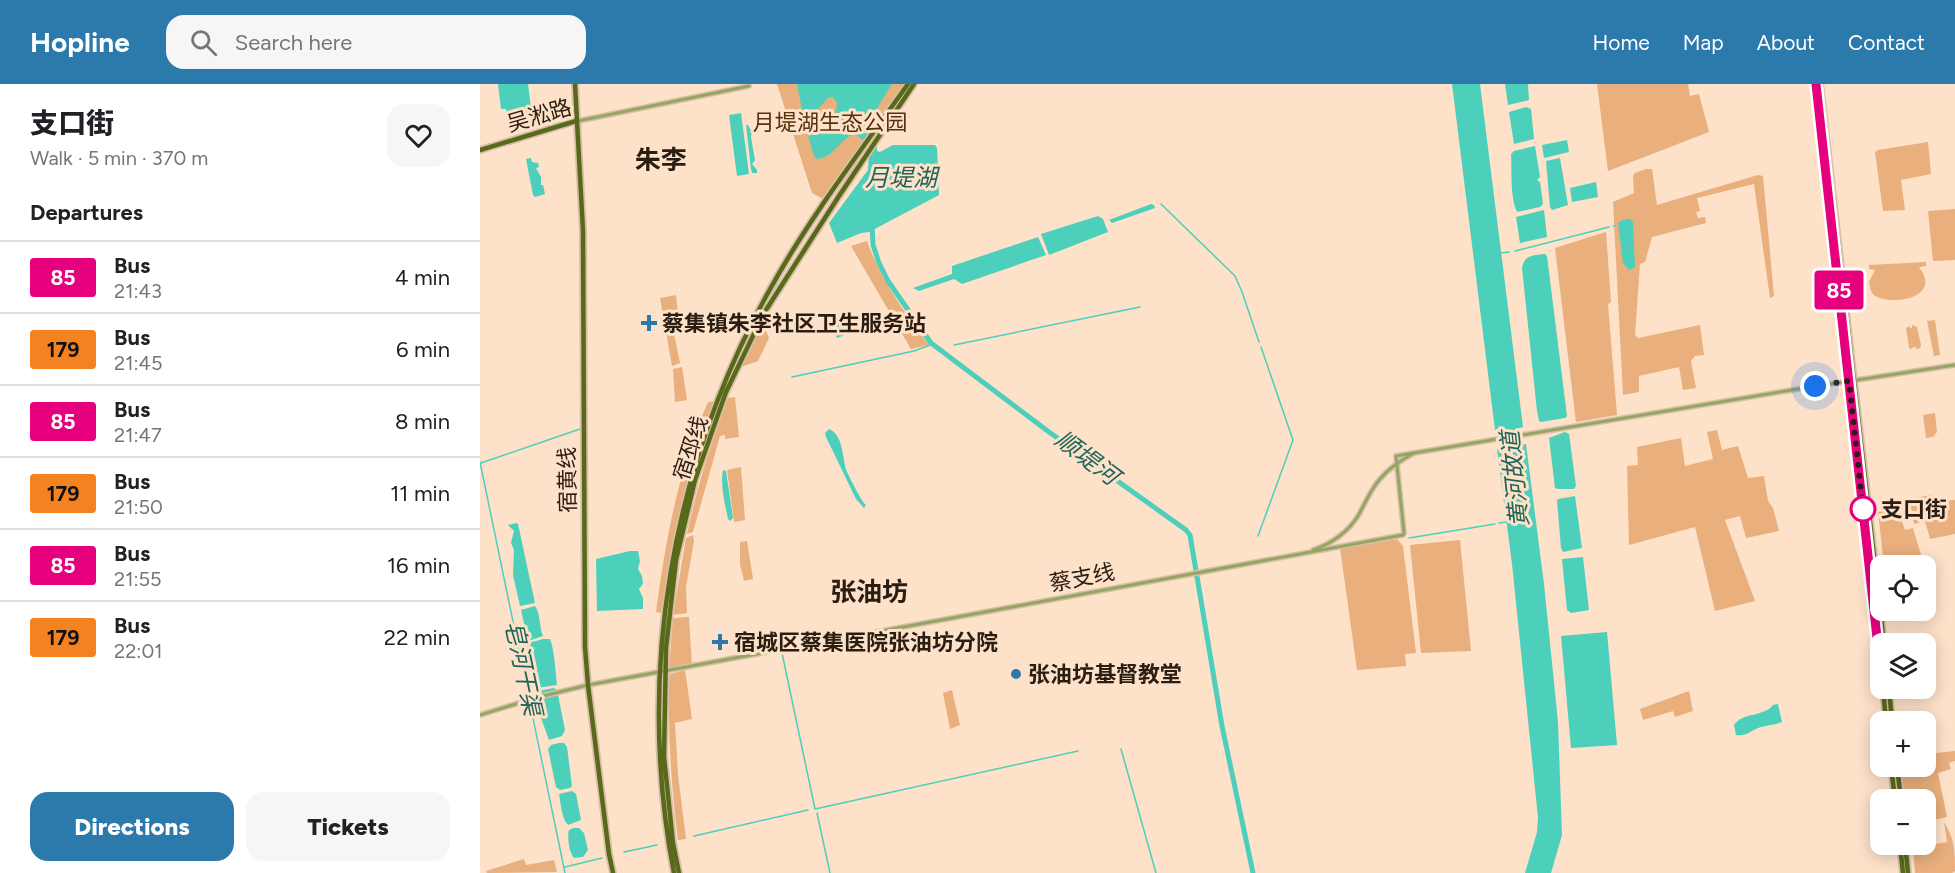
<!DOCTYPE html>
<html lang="en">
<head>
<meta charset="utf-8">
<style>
	:root { --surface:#fff; --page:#f6f6f6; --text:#202124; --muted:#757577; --line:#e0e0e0; --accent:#2c7aac }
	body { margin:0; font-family:Figtree,"Noto Sans SC",sans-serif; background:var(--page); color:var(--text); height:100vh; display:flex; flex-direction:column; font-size:22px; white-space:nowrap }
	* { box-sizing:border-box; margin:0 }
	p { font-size:20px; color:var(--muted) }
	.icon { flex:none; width:33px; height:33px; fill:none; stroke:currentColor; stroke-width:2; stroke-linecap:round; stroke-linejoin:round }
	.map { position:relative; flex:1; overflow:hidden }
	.sheet { display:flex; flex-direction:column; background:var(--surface); width:480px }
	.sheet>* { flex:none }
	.badge { padding:0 12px; border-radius:4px; font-size:21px; line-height:39px }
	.buttons { position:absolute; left:1390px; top:471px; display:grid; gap:12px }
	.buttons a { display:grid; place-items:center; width:66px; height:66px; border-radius:12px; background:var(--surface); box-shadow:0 3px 15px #0003; font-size:30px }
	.you { position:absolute; width:30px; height:30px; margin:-15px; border:4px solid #fff; border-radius:50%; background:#1a73e8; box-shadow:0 0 0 9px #1a73e833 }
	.map>.badge { position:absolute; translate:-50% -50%; box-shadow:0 0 0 3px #fff }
	h2 { padding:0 30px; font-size:22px; line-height:54px }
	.round { display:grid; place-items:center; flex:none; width:63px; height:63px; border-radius:18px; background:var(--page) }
	.summary { display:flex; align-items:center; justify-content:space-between; height:102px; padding:0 30px }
	h1 { font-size:28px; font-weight:800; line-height:45px }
	.button { display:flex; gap:12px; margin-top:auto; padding:12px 30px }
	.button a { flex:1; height:69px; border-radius:18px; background:var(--accent); color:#fff; font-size:24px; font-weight:800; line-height:69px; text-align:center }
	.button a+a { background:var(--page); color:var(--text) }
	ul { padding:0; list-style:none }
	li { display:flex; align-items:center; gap:18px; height:72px; padding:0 30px; border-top:2px solid var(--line) }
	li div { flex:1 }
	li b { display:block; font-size:22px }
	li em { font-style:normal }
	li .badge { min-width:66px; font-weight:700; text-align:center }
	header { display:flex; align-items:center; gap:36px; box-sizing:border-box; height:84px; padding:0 30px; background:var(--accent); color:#fff }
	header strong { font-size:28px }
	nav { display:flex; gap:33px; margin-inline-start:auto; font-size:21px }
	.search { width:420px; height:54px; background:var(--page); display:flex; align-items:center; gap:15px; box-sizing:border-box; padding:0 21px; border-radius:18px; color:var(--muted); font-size:22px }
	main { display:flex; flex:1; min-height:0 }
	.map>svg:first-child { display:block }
	.green { fill:#e9af7d }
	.water { fill:#4ccfbb; fill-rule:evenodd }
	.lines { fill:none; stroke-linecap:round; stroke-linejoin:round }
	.stream { stroke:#4ccfbb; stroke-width:1.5 }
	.river { stroke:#4ccfbb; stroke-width:5 }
	.minor-casing { stroke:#d7bea8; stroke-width:6 }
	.major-casing { stroke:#d7bea8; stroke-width:8 }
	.minor { stroke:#95a663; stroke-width:3 }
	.major { stroke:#586a19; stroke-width:4.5 }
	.line-casing { stroke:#fff; stroke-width:14 }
	.line { stroke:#e6007e; stroke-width:9 }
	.walk { stroke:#2a1d12; stroke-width:6; stroke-dasharray:0 10.8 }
	.poi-dot { fill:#2c7aac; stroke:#fde1c9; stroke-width:2 }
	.stop-dot { fill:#fff; stroke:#e6007e; stroke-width:3 }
	.labels { text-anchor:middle; stroke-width:6; stroke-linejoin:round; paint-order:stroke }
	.street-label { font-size:22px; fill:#2a1d12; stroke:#fde1c9 }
	.park-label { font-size:22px; fill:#56320f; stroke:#fde1c9 }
	.poi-label { font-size:22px; font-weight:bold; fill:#2a1d12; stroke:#fde1c9; text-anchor:start }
	.stop-label { font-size:22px; font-weight:bold; fill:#2a1d12; stroke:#fde1c9; text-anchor:start }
	.water-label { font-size:24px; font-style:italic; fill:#1f655a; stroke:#fde1c9 }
	.quarter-label { font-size:26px; font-weight:bold; fill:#2a1d12; stroke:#fde1c9 }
</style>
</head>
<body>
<header>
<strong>Hopline</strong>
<div class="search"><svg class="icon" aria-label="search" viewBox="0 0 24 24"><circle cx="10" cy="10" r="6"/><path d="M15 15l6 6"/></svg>Search here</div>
<nav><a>Home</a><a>Map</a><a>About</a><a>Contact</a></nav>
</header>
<main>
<section class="sheet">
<div class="summary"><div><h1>支口街</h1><p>Walk · 5 min · 370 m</p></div><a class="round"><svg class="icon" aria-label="heart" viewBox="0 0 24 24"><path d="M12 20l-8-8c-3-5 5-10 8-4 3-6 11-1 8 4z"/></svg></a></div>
<h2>Departures</h2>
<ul>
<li><span class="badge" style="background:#e6007e;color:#fff">85</span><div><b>Bus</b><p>21:43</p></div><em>4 min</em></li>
<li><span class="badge" style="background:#f58220;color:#111">179</span><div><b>Bus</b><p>21:45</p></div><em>6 min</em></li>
<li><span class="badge" style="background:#e6007e;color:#fff">85</span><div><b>Bus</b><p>21:47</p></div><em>8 min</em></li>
<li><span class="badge" style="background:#f58220;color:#111">179</span><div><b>Bus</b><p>21:50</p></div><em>11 min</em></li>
<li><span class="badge" style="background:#e6007e;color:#fff">85</span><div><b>Bus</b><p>21:55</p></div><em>16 min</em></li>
<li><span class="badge" style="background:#f58220;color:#111">179</span><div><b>Bus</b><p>22:01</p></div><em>22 min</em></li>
</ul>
<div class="button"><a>Directions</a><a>Tickets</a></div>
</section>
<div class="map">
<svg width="1475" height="789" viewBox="0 0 1475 789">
	<rect width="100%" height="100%" fill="#fde1c9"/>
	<!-- green -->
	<path class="green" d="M297,0h127l-78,111 -5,3 -9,-5z
		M1117,0h91l2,12 9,-2 10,38 -101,39z
		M1448,58l3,32 -30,6 4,30 -22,1 -8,-59 3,-2z
		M1166,85h6l5,36 101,-30 5,1 11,120 -4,2 -16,-114 -57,14 3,13 -4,1 2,6 7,-1 1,6 -54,14 -7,25 -5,2 -5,71 3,3 62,-13 4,30 -9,1 -4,5 5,27 -13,2 -4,-23 -40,9v16l-16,3 -10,-193 21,-9 -1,-17 2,-3z
		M1475,125v51l-22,1 -5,-50z
		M1126,148l5,70 -3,2 9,111 -41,7 -21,-174z
		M387,157c14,39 37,71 62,104l-18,4 -60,-103z
		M1446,178v4l-7,1c25,33 -32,39 -45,28 -4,-4 -4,-8 -5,-13l6,-12 -6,-1v-4z
		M196,211l4,37 -6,2 6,29 -8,3 -12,-68z
		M1455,236l5,35 -6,1 -7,-35z
		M282,238l7,16 -11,23 -17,6z
		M1432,241l5,2 4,18 -1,3 -4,1 -1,-3 -4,3 -2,-1 -3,-20 4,-2v2h2z
		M202,283l5,33 -12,2 -2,-33z
		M255,313l4,40 -14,2v-4l-5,1 -27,96 -6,2c10,-47 24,-91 41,-136z
		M235,317c-28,68 -43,139 -53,212l-6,-1c10,-74 22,-141 52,-210z
		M1455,329l2,19 -4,5 -7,1 -3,-23z
		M1237,346l5,20 16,-4 10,32 16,-2 4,25 5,7 6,23 -33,7 -6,-22 -15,4 30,81 -40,10 -20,-84 -66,18 -2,-79 11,-1 -1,-18 44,-9 4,28 28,-7 -6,-27z
		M261,383l4,53 -11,2 -7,-52z
		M1451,411l2,7 22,-2v34l-25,5 -5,-18 -11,3 -5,-25z
		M1418,426l7,20 8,-2 11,37h-40l-6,-53z
		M213,451l1,6 -8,46 1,26 -14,2 13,-77z
		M917,455l6,7 13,107 -11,1 1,12 -49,4 -17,-122z
		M980,456l11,111 -50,2 -11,-108z
		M267,457l6,38 -9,2 -4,-17v-22z
		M209,533l3,49 -23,3 4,-51z
		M205,586l7,49 -17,4 3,52 8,64 -8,1c-7,-54 -10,-108 -9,-163l1,-3z
		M472,606l8,35 -10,4 -7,-36z
		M1209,607l4,20 -18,6 -2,-6 -30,9 -3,-11z
		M1475,667v10l-6,2 2,6 -13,4 9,44 -21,5v-22l-21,-1 -4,-32 25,-1v-12z
		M1464,738c11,17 11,30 11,49l-3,2h-37l-2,-25 34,-6z
		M44,775l2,6 28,-5 3,12 -70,1 -1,-2z"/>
	<!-- water -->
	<path class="water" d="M18,0h30l3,24 -2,6 -15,7 -1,-5 -5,1 -2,-8h-5z
		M317,0h95l-20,32 5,8v27l3,1 13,-7h42l2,3 2,47 -70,37 -8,1 -24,10 -8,-20 39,-53 1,-16 -7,-15 -7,-5c-15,4 -21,24 -38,25l-3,-3 -9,-31zM349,13h4l4,5 -2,16 -7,8h-7l-4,-6v-10z
		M972,0h28l43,343 -7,2v11l3,5 7,-1 18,140 14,138 4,113 -11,38h-26l12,-41 1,-14 -26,-254 -15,-115 7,-3 1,-13 -3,-3h-7z
		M1025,0h23l1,16 -21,5z
		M1046,23l5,2 3,30 -20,5 -5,-32z
		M261,29l8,61 -12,2 -8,-61z
		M266,41h2l4,7 -1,5 4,23 -3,4 5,6v3h-5l-1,-4z
		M1087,56l2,12 -25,6 -2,-13z
		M1055,62l5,31 -3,3 3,2 3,22 -3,3 -23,5c-7,-15 -5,-40 -6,-58l3,-3z
		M51,74l1,4 6,1 1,4 -3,1 5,9v8h2l2,9 -10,3 -2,-2 -7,-36z
		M1080,74l8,47 -16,5 -2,-3 -4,-46z
		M1116,98l2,15 -26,5 -2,-14z
		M671,120l3,1 1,3 -43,15 -3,-3z
		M1064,126l3,27 -27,6 -4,-26z
		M618,132l5,3 5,13 -59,23 -8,-21z
		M1150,135l3,3 2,45 -6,3 -6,-7 -5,-40 4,-3z
		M558,153l8,18 -84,29 -8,-5 -35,12 -6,-3 39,-14v-8z
		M1065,170l2,2 20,160 -2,2 -24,4 -2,-1 -2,-10 -15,-143c2,-13 12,-13 23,-14z
		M371,234l7,12 -21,8 -4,-11z
		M349,345c15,6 13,30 18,43 3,6 14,29 19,33l-2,3 -8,-9 -30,-62 -1,-4z
		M1085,348l4,2 7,52 -2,3h-16l-3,-1 -6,-50z
		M243,386l3,1 7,47 -3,3 -2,-2c-3,-15 -8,-34 -5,-49z
		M1095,412l7,52 -19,4 -2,-4 -4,-47 1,-2z
		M36,439l2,1 17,79 -15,3 -7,-31 1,-25 -3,-7 3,-12 -6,-6z
		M150,467h8l2,10 -2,8 4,7 1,8 -4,5 4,9v11l-46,2 -1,-52z
		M1103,473l6,53 -18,3 -4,-3 -5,-51z
		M55,522c6,8 4,22 8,30l-15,5 -7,-31z
		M1127,548l10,113 -46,3 -10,-112z
		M63,555h7c4,9 6,35 7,46l-21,3 -2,-3 -8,-37 3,-5z
		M74,604l3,2 8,40 -3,6 -13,4 -8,-22 -3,-27z
		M1298,620l4,18c-8,3 -14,3 -21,5 -10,3 -15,10 -25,8l-2,-10c9,-13 30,-8 39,-20z
		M79,659h5l3,4 5,39 -2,2 -10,2 -4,-3 -8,-38 3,-4z
		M92,707l4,3 5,26 -13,5c-7,-8 -7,-21 -9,-31z
		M93,744h6l5,5 4,17 -5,7 -9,1c-5,-6 -7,-21 -5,-28z"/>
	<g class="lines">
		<!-- stream -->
		<path class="stream" d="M681,120l74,72 7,16 17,50
			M1133,142h2
			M1035,167l94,-24
			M1021,169l8,-1
			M474,261l186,-38
			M312,293l122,-26 19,-7
			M0,378l85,411
			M1,379l99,-34
			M1019,439l8,-1
			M778,452l35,-96 -32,-93
			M929,454l86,-14
			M302,569l33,156 263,-58
			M641,665l35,124
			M337,729l13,60
			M214,752l114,-26
			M144,768l33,-7
			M85,783l37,-9"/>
		<!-- river -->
		<path class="river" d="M392,139l1,22 6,18 9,18 43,62 118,89 137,98 4,5 32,191 31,147"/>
		<defs>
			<path id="minor" d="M98,37l171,-35
				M833,466c18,-6 35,-18 45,-34 7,-12 12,-26 22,-37 9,-11 21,-19 34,-26
				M0,631l55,-17 53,-13 815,-150 1,-2 -8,-77 402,-67 157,-24"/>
			<path id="major" d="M95,0l8,147 2,416 3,38 21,169 4,19
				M1336,0l65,589
				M1340,0l64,560
				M0,66l96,-29
				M1403,604l3,34
				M1409,604l3,34
				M1411,682l4,34
				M1417,682l4,34
				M1420,760l3,29
				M1425,760l3,29
				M194,789c-38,-199 -3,-406 95,-582 40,-73 91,-139 139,-207
				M199,789l-6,-30 -9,-86 2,-109 10,-88 19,-80 31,-88 38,-79 75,-117 75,-112"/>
		</defs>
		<!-- minor casing -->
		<use href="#minor" class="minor-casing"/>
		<!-- major casing -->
		<use href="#major" class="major-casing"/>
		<!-- minor -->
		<use href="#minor" class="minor"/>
		<!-- major -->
		<use href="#major" class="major"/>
	</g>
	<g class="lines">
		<defs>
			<path id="line" d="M1336,0l65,590"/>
		</defs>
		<!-- line casing -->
		<use href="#line" class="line-casing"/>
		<!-- line -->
		<use href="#line" class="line"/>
		<!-- walk -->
		<path class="walk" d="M1335,302l34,-5 14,128"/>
	</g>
	<!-- markers -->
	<g class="poi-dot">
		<path d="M166 230h6v6h6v6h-6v6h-6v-6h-6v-6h6z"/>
		<path d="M237 549h6v6h6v6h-6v6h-6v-6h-6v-6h6z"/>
		<circle cx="536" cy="590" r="6"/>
	</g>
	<circle class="stop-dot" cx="1383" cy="425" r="12"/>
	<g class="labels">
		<!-- street labels -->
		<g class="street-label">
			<text transform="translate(59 31) rotate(-16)" y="8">吴淞路</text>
			<text transform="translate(210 364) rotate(-72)" y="8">宿邳线</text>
			<text transform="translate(87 396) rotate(-91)" y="8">宿黄线</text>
			<text transform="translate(602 493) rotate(-11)" y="8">蔡支线</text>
		</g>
		<!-- park labels -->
		<g class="park-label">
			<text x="350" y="46">月堤湖生态公园</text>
		</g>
		<!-- poi labels -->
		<g class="poi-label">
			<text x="182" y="247">蔡集镇朱李社区卫生服务站</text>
			<text x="254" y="566">宿城区蔡集医院张油坊分院</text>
			<text x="548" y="598">张油坊基督教堂</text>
		</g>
		<!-- stop labels -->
		<g class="stop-label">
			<text x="1401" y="433">支口街</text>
		</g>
		<!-- water labels -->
		<g class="water-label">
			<text x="421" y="102">月堤湖</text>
			<text transform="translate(607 374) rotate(37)" y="8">顺堤河</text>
			<text transform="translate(1035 395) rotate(-96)" y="8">黄河故道</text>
			<text transform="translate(43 584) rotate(78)" y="8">皂河干渠</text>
		</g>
		<!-- quarter labels -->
		<g class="quarter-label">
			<text x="181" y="85">朱李</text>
			<text x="389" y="517">张油坊</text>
		</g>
	</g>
</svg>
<div class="buttons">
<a><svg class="icon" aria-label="locate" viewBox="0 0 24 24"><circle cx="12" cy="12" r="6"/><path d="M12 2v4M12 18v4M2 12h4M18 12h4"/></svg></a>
<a><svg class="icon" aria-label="layers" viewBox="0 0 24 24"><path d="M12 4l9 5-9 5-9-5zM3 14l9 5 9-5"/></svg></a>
<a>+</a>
<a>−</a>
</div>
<div class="you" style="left:1335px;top:302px"></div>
<b class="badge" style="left:1359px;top:206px;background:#e6007e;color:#fff">85</b>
</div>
</main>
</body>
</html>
